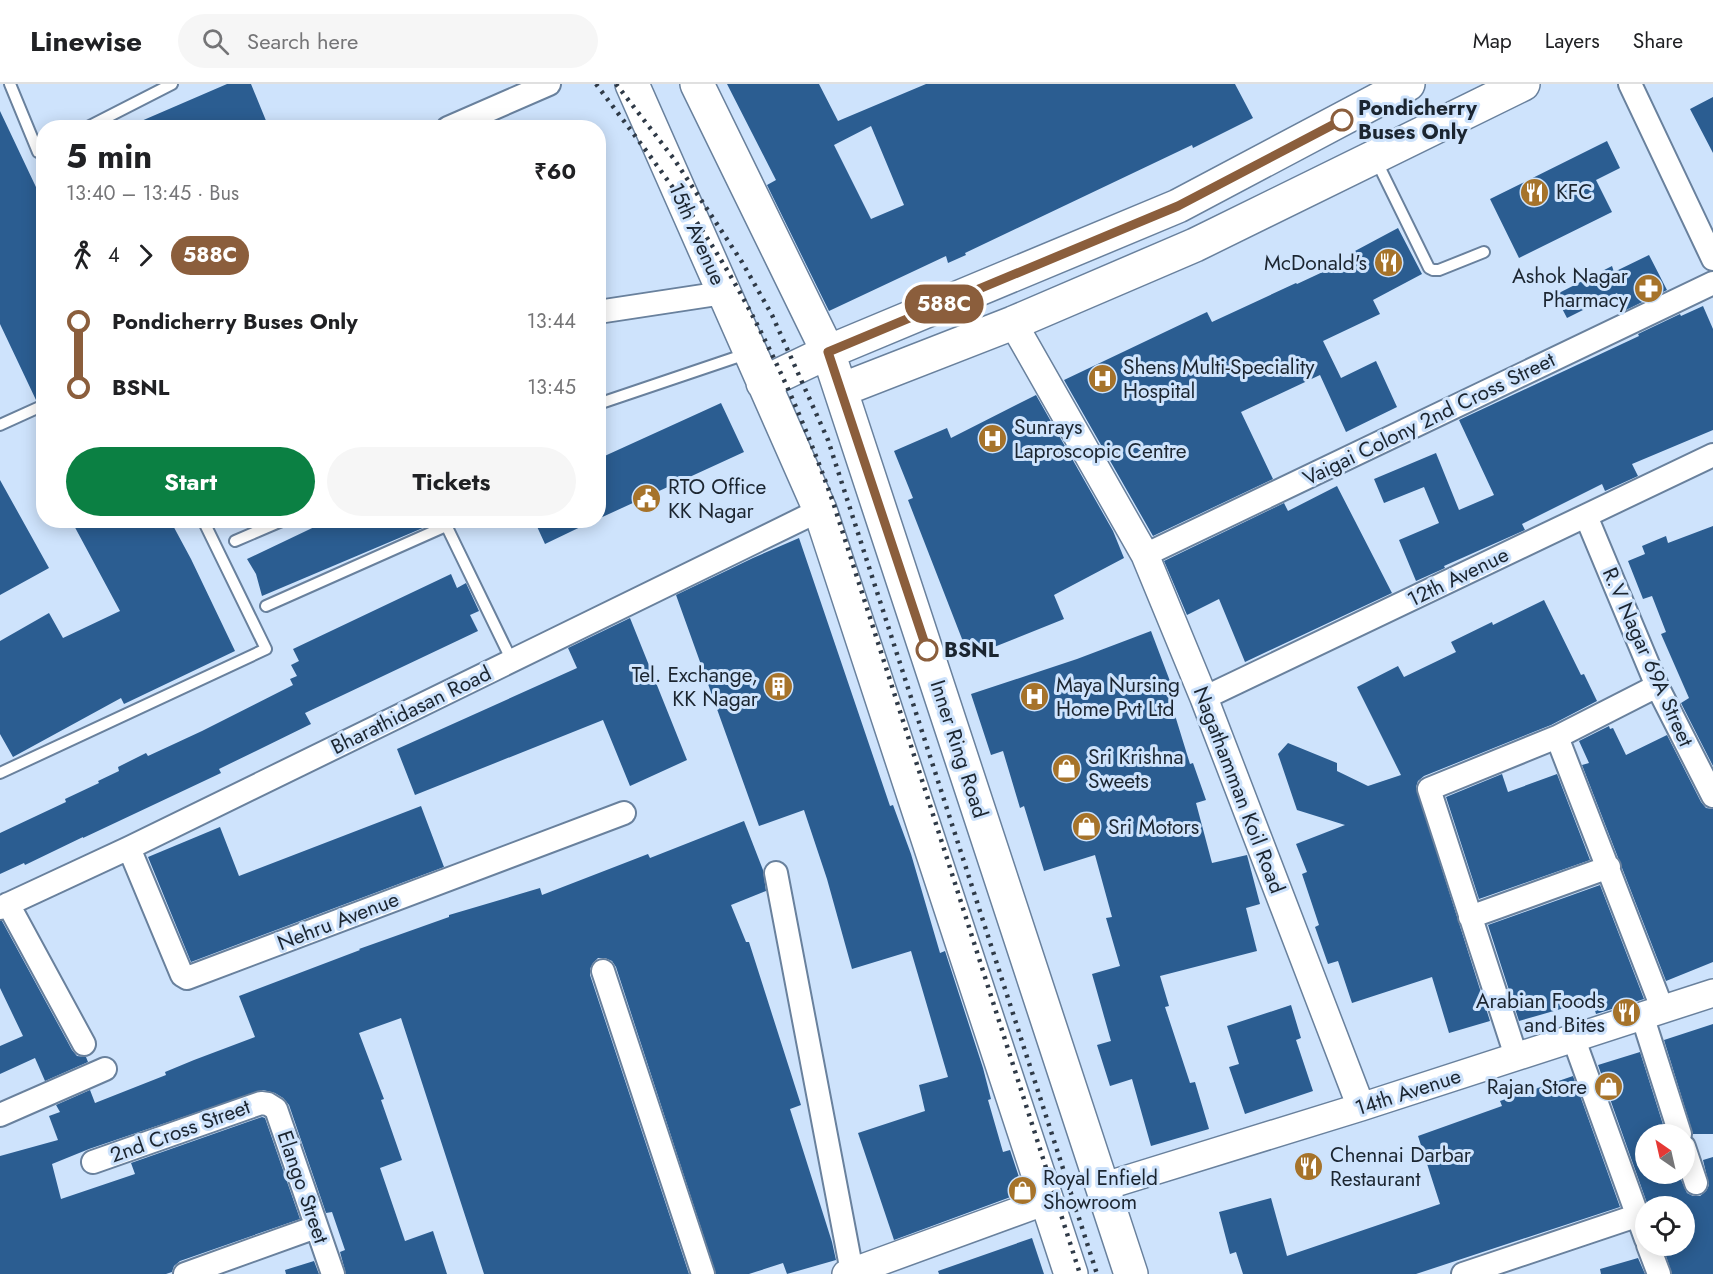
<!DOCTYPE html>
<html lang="en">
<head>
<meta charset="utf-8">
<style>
	:root { --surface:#fff; --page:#f6f6f6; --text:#202124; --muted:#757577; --line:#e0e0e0; --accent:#0b8043 }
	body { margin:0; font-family:Jost,sans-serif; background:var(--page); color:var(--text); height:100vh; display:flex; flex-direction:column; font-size:22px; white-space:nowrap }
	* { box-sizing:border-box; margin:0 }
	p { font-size:20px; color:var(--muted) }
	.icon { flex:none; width:33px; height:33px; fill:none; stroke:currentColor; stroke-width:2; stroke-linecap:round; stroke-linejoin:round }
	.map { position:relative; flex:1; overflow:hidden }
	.sheet { position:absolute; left:36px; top:36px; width:570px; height:408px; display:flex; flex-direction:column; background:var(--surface); border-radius:24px; box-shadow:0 3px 15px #0003 }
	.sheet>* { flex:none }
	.badge { padding:0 12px; border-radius:20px; font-size:21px; line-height:39px }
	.needle { width:39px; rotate:326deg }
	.fabs { position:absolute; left:1635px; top:1040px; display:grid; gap:12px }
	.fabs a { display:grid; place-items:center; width:60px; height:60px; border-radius:50%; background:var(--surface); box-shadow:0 3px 15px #0003; font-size:30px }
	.map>.badge { position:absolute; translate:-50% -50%; box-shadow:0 0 0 3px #fff }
	.legs { display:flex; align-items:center; gap:9px; height:66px; padding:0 30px; font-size:20px }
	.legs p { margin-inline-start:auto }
	.summary { display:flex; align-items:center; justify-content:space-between; height:102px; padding:0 30px }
	h1 { font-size:33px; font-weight:700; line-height:45px }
	.primary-button { display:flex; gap:12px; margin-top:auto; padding:12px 30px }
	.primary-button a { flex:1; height:69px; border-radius:36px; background:var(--accent); color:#fff; font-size:24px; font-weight:700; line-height:69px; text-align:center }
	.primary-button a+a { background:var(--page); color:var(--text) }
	ul { padding:0 30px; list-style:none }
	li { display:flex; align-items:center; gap:21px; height:66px; font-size:22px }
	li i { display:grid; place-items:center; width:9px; height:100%; margin:0 8px; background:currentColor }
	li i::after { content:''; width:15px; height:15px; margin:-8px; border:4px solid; border-radius:50%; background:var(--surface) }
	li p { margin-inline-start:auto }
	li:first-child i { background:linear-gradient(#0000 50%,currentColor 0) }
	li:last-child i { background:linear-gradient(currentColor 50%,#0000 0) }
	header { display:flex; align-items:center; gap:36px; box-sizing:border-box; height:84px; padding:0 30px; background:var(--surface); border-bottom:2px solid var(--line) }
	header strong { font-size:28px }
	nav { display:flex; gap:33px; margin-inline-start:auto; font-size:21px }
	.search { width:420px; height:54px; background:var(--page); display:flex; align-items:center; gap:15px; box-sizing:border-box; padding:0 21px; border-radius:33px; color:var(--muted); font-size:22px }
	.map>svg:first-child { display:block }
	.building { fill:#2b5d91; fill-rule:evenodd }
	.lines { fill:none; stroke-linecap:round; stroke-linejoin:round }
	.service-casing { stroke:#69819d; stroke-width:14 }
	.minor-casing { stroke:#69819d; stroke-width:26 }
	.tertiary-casing { stroke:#69819d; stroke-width:30 }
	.primary-casing { stroke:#69819d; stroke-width:36 }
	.service { stroke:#fff; stroke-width:10 }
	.minor { stroke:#fff; stroke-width:22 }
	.tertiary { stroke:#fff; stroke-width:27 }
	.primary { stroke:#fff; stroke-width:33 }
	.rail { stroke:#2f3a47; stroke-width:4.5; stroke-dasharray:3 6; stroke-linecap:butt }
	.line-1-casing { stroke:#fff; stroke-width:14 }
	.line-1 { stroke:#8b5e3c; stroke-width:9 }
	.stop-1-dot { fill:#fff; stroke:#8b5e3c; stroke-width:3 }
	.labels { text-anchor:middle; stroke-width:6; stroke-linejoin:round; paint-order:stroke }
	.stop-label { font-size:21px; font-weight:bold; fill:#1b2530; stroke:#cee3fc; text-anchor:start }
	.poi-label { font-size:21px; fill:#1b2530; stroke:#cee3fc; text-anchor:start }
	.street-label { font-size:21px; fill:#1b2530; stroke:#cee3fc }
</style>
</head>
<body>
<header>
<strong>Linewise</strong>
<div class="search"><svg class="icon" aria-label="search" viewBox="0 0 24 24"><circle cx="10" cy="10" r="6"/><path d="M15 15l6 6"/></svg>Search here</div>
<nav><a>Map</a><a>Layers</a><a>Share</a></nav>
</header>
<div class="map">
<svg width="1713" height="1190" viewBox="0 0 1713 1190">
	<rect width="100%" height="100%" fill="#cee3fc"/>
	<!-- building -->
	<path class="building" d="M227,0h24l18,44h-144z
		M727,0h92l19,37 88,-37h309l18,34 -60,30 -1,-3 -227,108 1,2 -18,8 -2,-7 -117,55 -62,-126 9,-5zM871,42l33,79 -33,14 -37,-74z
		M1713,13v56l-23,-44z
		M0,27l44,93v194l-8,2 -36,-76z
		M1607,57l13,27 -24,12 16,32 -93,46 -29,-59z
		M1398,144l24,46 -49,26 7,14 -57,27 18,37 35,-17 21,46 -51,25 -26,-57 -79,37 32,67 -120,57 -89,-156 143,-68 5,10 84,-39 1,1 60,-28 -2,-5z
		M1649,171l18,35 -41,20 -9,-17 -50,25 -12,-23 57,-29 2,6z
		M1703,222l10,23v101l-81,34 6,12 -33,15 -3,-7 -80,40 3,6 -81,36 1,2 -29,13 -17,-41 40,-17 -15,-36 -40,16 -10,-24 62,-26 23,57 35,-15 -35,-75 180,-84 -1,-2 42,-20 1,2z
		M1036,311l77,136 11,27 -70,37 10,24 -95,38 -61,-157 5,-2 -19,-47 53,-23 4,10z
		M721,319l23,49 -146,67v-60z
		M0,396l49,88 -49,27z
		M1337,402l55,107 -147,69 -26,-63 -32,16 -23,-54 120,-58 4,8z
		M71,436h99l21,39 44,92 -111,53 -3,-6 -108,59 -13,-23v-93l49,-28 14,25 57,-27z
		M329,436h108v2l-175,74 -6,-22 -9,-15z
		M534,436h61l-50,24z
		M1713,442v240l-32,-63 8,-5 -28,-64 5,-2 -14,-36 -9,3 -15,-38 17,-7 -3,-8 24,-10 2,7z
		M799,454l91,268 3,-1 18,49 29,99 5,-2 38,117 8,31 -3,1 15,52 7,-2 14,42 -130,48 -36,-107 67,-22 -6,-26 29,-8 -37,-126 -59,18 -25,-90 -23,-69 -45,16 -83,-231 77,-37z
		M451,490l6,14 9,-5 13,28 -9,4 8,16 -173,82 6,11 -92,45 2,4 -138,65v-1l-58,28 -1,-2 -24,11v-41l66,-31 -1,-3 34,-16 -1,-2 21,-10 -1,-4 28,-14 2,3 54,-25 91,-46 -3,-6 7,-3 -6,-11 8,-4 -6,-12z
		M1544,516l37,75 3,-1 13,27 -46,24 -127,51 -6,5 -2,6 74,234 -41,12 -17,-56 -80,26 -14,-42 -10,3 -13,-37 4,-2 -17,-51 5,-2 -11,-28 49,-19 -48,-15 -19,-56 10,-11 49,20v8l31,15 33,-11 -44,-88 41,-21 6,11 52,-25 -5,-10 41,-20 1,3z
		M630,534l57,142 -57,26 -27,-66 -188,75 -18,-46 180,-81 -9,-20z
		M1151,547l25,66 -6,2 20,65 3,-1 13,37 -10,3 16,60 35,-8 13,49 -14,4 11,43 -97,25 9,30 -4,1 25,76 5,-1 14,47 -58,17 -19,-67 -22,7 -13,-41 14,-4 -19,-67 28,-8 -14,-48 6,-1 -17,-62 -51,16 -20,-65 -4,2 -17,-57 -12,4 -20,-61 106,-35z
		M1609,642l1,3 3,-1 13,27 41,-20 34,67 5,6 7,1v153l-47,19 -84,-216 7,-2 -10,-22z
		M1502,690l6,18 49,-18 33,86 -111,39 -33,-102z
		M421,722l23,61 -253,95 -43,-105 72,-30 19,49z
		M744,737l19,49 3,21 -35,14 15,37h3l52,163 -11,4 42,133 4,18 -49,14 -4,-11 -34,11h-33l-100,-307 -4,-6 -7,-3h-7l-5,5 -3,6v6l99,299h-205l-83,-256 -42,15 25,66 -3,1 21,60 -22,8 25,73 28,-10 14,43h-101l-6,-22 5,-2 -13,-38 -6,1 -37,-108 -6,-7 -8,-5 -12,-3 -174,59 -37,15 9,35 74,-25 -4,-11 131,-46 3,1 35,101 -120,42 -6,5 -2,6 -6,2h-166v-118l58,-16 -9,-24 11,-4 -4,-7 34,-15 5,13 71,-28 -1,-3 29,-12 61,-23 -16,-41 121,-46 -1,-1 90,-32v-2l91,-27 2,7 106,-41 2,4z
		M1600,801l44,114 -48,15 -4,-14 -73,21 -31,-96z
		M0,837h2l70,129 5,6 9,1 2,5 -43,19 -10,-23 -35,16v-28l23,-10 -23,-48z
		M1291,921l10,33 -5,2 17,51 -68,23 -16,-47 10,-3 -12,-38z
		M1713,940v110h-20l-29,-94z
		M1640,968l26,82h-20v39h32l9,20 6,3h7l6,-5 3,-6 -6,-25 10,-3v117h-41l-8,-24 5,-1 -1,-4h16v-39h-36l-50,-141z
		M1573,992l47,131 -204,67h-173l-7,-22 -6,2 -11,-42 52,-14 16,58 153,-52 -22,-68 84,-30 -2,-5z
		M1032,1154l12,36h-105l-1,-3z
		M1638,1174l7,16h-44l-1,-5z
		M314,1177l5,13h-33l-1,-4z"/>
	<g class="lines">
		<defs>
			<path id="service" d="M10,0l28,68 6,-3
				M86,44l86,-44
				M1376,76l53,108 4,2h6l45,-18
				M598,320l148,-50
				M0,341l44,-20
				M444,437l68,140
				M235,457l49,-21
				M266,522l180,-80
				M0,689l266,-124 -63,-129"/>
			<path id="minor" d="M1630,0l83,175
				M448,44l101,-44
				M598,228l125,-19
				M1586,432l71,170 56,110
				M1145,471l568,-272
				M1204,614l509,-243
				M1557,653l100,-51
				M129,764l53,127 5,3 437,-165
				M776,789l76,399
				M8,820l76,140
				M0,824l129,-60 691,-338
				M1470,833l139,-50
				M603,887l100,303
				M1642,931l38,119
				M1573,953l73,202
				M1516,972l-87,-267 128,-52 105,271
				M0,1031l105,-46
				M1684,1063l12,36
				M93,1078l168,-59 7,1 8,5 57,165
				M1648,1161l11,29
				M185,1190l131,-47
				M1463,1190l173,-58"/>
			<path id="tertiary" d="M1013,239l132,232 59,143 157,409
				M1102,1103l259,-80 352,-114
				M846,1190l200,-73"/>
			<path id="primary" d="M632,0l188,426 251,764
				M697,0l131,268 303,922
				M763,299l65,-31 350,-146 230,-122
				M841,306l172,-67 182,-78 328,-161"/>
		</defs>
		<!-- service casing -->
		<use href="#service" class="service-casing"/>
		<!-- minor casing -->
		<use href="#minor" class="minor-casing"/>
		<!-- tertiary casing -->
		<use href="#tertiary" class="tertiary-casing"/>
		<!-- primary casing -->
		<use href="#primary" class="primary-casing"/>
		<!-- service -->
		<use href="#service" class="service"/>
		<!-- minor -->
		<use href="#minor" class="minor"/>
		<!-- tertiary -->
		<use href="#tertiary" class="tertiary"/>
		<!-- primary -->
		<use href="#primary" class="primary"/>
		<!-- rail -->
		<path class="rail" d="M596,0c48,64 98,128 138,198 40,70 72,144 99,220l247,772
			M616,0l58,75 68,103 30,53 56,125 269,834"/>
	</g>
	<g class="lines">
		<defs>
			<path id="line-1" d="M927,566l-99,-298 350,-146 164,-86"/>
		</defs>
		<!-- line-1 casing -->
		<use href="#line-1" class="line-1-casing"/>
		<!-- line-1 -->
		<use href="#line-1" class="line-1"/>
	</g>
	<!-- icons -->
	<defs>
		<symbol id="restaurant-disc" viewBox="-11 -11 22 22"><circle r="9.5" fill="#a6732a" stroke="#cee3fc"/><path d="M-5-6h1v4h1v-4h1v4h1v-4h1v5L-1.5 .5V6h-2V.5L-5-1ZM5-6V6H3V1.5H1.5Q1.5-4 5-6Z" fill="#fff"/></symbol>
		<symbol id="pharmacy-disc" viewBox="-11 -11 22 22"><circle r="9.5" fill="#a6732a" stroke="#cee3fc"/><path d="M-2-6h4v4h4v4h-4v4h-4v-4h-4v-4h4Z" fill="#fff"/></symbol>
		<symbol id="hospital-disc" viewBox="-11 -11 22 22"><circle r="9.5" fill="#a6732a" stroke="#cee3fc"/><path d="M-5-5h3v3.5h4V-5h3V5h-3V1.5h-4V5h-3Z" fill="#fff"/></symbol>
		<symbol id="civic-disc" viewBox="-11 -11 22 22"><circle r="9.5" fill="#a6732a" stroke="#cee3fc"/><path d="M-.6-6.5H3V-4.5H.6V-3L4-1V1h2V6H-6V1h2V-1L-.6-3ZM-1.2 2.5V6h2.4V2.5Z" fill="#fff"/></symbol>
		<symbol id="building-disc" viewBox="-11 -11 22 22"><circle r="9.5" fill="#a6732a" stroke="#cee3fc"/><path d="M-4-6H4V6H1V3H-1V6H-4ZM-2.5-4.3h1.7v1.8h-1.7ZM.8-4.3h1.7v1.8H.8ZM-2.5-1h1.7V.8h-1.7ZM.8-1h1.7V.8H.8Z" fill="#fff"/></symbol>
		<symbol id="shop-disc" viewBox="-11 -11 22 22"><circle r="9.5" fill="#a6732a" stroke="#cee3fc"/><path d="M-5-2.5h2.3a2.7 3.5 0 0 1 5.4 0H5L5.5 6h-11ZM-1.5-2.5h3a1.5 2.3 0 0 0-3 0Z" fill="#fff"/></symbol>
	</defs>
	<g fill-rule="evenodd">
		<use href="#restaurant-disc" x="1518" y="92" width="33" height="33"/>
		<use href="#restaurant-disc" x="1372" y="162" width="33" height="33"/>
		<use href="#pharmacy-disc" x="1632" y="188" width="33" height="33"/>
		<use href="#hospital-disc" x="1086" y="278" width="33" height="33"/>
		<use href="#hospital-disc" x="976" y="338" width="33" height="33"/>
		<use href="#civic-disc" x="630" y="398" width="33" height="33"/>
		<use href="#building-disc" x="762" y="586" width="33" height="33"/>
		<use href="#hospital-disc" x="1018" y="596" width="33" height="33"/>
		<use href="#shop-disc" x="1050" y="668" width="33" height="33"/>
		<use href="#shop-disc" x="1070" y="726" width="33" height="33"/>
		<use href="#restaurant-disc" x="1610" y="912" width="33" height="33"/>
		<use href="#shop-disc" x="1592" y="986" width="33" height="33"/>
		<use href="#restaurant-disc" x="1292" y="1066" width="33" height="33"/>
		<use href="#shop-disc" x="1006" y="1090" width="33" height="33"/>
	</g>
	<!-- markers -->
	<g class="stop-1-dot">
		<circle cx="1342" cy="36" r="10"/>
		<circle cx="927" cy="566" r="10"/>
	</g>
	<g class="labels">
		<!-- stop labels -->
		<g class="stop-label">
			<text x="1358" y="31">Pondicherry<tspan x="1358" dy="24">Buses Only</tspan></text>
			<text x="944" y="573">BSNL</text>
		</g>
		<!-- poi labels -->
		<g class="poi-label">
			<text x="1556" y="115">KFC</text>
			<text x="1367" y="186" text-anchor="end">McDonald's</text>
			<text x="1628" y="199" text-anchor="end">Ashok Nagar<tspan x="1628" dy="24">Pharmacy</tspan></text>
			<text x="1123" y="290">Shens Multi-Speciality<tspan x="1123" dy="24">Hospital</tspan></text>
			<text x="1014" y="350">Sunrays<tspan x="1014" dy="24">Laproscopic Centre</tspan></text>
			<text x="668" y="410">RTO Office<tspan x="668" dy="24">KK Nagar</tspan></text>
			<text x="758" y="598" text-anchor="end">Tel. Exchange,<tspan x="758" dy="24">KK Nagar</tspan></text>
			<text x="1056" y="608">Maya Nursing<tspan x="1056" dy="24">Home Pvt Ltd</tspan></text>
			<text x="1088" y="680">Sri Krishna<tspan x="1088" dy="24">Sweets</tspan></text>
			<text x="1108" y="750">Sri Motors</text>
			<text x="1605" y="924" text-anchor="end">Arabian Foods<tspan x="1605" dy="24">and Bites</tspan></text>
			<text x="1587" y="1010" text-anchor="end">Rajan Store</text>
			<text x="1330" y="1078">Chennai Darbar<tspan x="1330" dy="24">Restaurant</tspan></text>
			<text x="1043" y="1101">Royal Enfield<tspan x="1043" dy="24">Showroom</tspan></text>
		</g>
		<!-- street labels -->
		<g class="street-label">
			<text transform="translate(697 150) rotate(66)" y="7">15th Avenue</text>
			<text transform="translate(1429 335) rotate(-26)" y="7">Vaigai Colony 2nd Cross Street</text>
			<text transform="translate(1458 493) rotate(-26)" y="7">12th Avenue</text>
			<text transform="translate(1648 573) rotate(66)" y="7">R.V Nagar 69A Street</text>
			<text transform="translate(411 626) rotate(-26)" y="7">Bharathidasan Road</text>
			<text transform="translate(959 665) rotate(72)" y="7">Inner Ring Road</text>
			<text transform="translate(1239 706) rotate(69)" y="7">Nagathamman Koil Road</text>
			<text transform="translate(338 837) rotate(-21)" y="7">Nehru Avenue</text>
			<text transform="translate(1408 1008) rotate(-18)" y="7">14th Avenue</text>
			<text transform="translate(180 1047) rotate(-20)" y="7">2nd Cross Street</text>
			<text transform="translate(303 1103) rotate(71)" y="7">Elango Street</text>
		</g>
	</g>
</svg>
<div class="fabs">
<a><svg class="needle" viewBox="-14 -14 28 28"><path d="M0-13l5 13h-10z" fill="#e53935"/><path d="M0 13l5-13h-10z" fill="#757577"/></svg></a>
<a><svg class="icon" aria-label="locate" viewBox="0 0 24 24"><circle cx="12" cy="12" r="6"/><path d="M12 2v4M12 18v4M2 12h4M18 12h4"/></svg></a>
</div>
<b class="badge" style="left:944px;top:220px;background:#8b5e3c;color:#fff">588C</b>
<section class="sheet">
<div class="summary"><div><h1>5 min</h1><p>13:40 – 13:45 · Bus</p></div><b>₹60</b></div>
<div class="legs"><svg class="icon" aria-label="walk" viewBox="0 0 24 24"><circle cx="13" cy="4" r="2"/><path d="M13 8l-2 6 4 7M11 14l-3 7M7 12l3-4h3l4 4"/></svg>4<svg class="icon" aria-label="forward" viewBox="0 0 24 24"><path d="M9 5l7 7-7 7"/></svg><b class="badge" style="background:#8b5e3c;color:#fff">588C</b></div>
<ul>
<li><i style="color:#8b5e3c"></i><b>Pondicherry Buses Only</b><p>13:44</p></li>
<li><i style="color:#8b5e3c"></i><b>BSNL</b><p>13:45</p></li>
</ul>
<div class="primary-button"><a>Start</a><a>Tickets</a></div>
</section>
</div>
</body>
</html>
